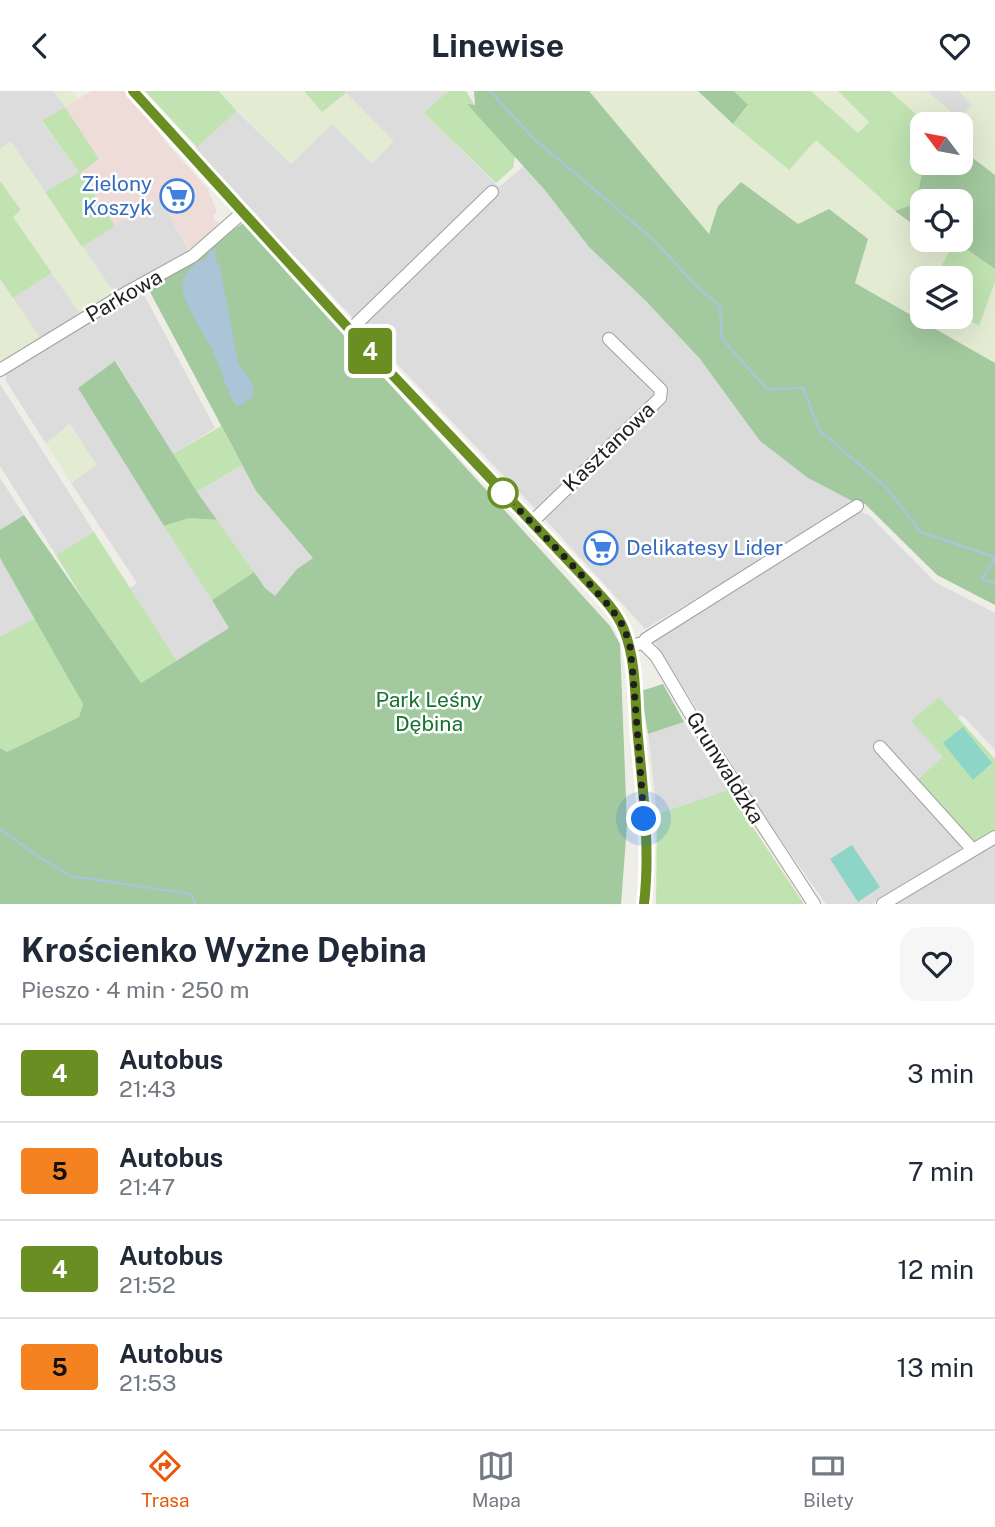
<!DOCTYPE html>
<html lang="pl">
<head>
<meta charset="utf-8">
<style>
	:root { --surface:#fff; --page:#f6f6f7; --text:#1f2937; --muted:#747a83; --line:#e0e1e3; --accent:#ea580c }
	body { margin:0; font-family:"Public Sans",sans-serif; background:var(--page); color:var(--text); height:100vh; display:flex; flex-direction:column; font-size:26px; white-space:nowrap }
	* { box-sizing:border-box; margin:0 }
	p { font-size:23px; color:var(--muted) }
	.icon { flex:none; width:38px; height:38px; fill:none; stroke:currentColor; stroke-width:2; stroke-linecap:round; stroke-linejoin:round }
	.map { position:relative; height:813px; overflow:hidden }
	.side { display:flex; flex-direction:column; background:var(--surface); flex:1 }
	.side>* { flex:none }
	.badge { padding:0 14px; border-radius:5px; font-size:24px; line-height:46px }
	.needle { width:46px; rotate:302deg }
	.buttons { position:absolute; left:910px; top:21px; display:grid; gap:14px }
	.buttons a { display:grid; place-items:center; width:63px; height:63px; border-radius:14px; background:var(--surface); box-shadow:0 7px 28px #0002; font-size:35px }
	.you { position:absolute; width:35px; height:35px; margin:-18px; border:5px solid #fff; border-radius:50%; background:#1a73e8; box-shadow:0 0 0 10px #1a73e833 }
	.map>.badge { position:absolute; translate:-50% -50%; box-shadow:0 0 0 4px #fff }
	.round { display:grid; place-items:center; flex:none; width:74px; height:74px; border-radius:21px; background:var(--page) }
	.head { display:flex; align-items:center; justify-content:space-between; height:119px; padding:0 21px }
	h1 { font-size:33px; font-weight:700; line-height:52px }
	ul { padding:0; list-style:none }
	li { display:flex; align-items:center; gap:21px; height:98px; padding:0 21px; border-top:2px solid var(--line) }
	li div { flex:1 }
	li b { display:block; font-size:26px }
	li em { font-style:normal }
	li .badge { min-width:77px; font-weight:700; text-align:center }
	header { display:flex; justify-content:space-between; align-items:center; height:91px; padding:0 21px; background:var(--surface); font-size:32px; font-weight:700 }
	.dock { display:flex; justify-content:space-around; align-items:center; height:98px; border-top:2px solid var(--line); background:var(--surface); font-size:19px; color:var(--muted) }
	.dock a { display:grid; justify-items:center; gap:4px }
	.dock .active { color:var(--accent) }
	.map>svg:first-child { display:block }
	.residential { fill:#dddcdc }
	.commercial { fill:#eddcd7 }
	.farmland { fill:#e4ebd3 }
	.grass { fill:#c0e3b1 }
	.forest { fill:#a3c99f }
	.pitch { fill:#8cd5c7 }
	.water { fill:#abc4d7 }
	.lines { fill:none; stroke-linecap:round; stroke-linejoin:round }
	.stream { stroke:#abc4d7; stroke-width:2.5 }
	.minor-casing { stroke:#a0a0a0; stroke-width:14 }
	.minor { stroke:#fff; stroke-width:12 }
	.line-casing { stroke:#fff; stroke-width:16 }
	.line { stroke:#6b8e23; stroke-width:10 }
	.walk { stroke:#1f1f1f; stroke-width:7; stroke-dasharray:0 12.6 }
	.stop-dot { fill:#fff; stroke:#6b8e23; stroke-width:3.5 }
	.labels { text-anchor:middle; stroke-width:5; stroke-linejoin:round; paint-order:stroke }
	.shop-label { font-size:21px; fill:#366cbe; stroke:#fff; text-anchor:end }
	.street-label { font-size:21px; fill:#1f1f1f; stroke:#fff }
	.park-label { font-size:21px; fill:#177231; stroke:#fff }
</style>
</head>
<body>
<header><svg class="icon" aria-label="back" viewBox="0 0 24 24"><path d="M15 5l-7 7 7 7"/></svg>Linewise<svg class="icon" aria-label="heart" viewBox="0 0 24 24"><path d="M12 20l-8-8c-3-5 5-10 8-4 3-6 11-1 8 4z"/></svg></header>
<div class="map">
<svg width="995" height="813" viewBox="0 0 995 813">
	<rect width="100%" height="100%" fill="#eeede6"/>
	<!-- residential -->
	<path class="residential" d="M0,0h54l11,16 -23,15 37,50 -34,20 -34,-50 -11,7z
		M344,0h104l-23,23 74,73 26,-22 64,82 57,54 54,58 60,82 48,37 48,25 -211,126 -103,-113 -349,-366 44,-39 54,53 41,-41 61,18z
		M927,0h32l13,14 -13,14z
		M159,107l31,54 -74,43 -34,-48z
		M52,182l30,43 -40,25 -29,-43z
		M141,198l74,139 -42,26 -57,-93 -38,27 152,240 -53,33 -47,-73 7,-5 -66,-100 25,-18 -26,-41 -24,20 -40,-63v-9l8,-7 4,1 7,-3 4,-6 79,-49h5z
		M0,293l94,148 -38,23 -56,-89z
		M242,374l14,26 57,67 -16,11 -22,28 -10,-9 -68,-96z
		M0,387l24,37 -24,15z
		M858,420l11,4 66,67 60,31v137l-33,-35 -4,3 -19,-21 4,60 18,94 -89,53h-46l-51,-72 -123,-194z
		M0,467l35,60 -34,20 -1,-1z
		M684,631l44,68 -71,24 -9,-80z
		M995,751v62h-103z"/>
	<!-- commercial -->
	<path class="commercial" d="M91,0h36l42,55 38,42 10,24 -4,3 2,6 4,1 -10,14 -19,14 -31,-51 -44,27 -36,-54 20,-13 -34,-52z"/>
	<!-- farmland -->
	<path class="farmland" d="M54,0h16l8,8 -13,8z
		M219,0h85l18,20 24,-18 48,48 -22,23 -40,-40 -41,40z
		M589,0h109l31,30 59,49 28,-30 106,92v8h11l16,12 -14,26h-13v39h39v-2l18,11 16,-44v81l-140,-80 -57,-58 -89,9z
		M811,0h27l31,31 -11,12z
		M890,0h37l32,28 13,-14 -13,-14h36v84l-34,-26v-25h-34z
		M11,51l105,153 -34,21 -69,-99 8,-7 -21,-29v-32z
		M0,188l42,62 -42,24z
		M69,333l28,41 -26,18 -25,-39z"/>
	<!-- grass -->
	<path class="grass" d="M145,0h74l18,20 -40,36z
		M304,0h40l2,2 -24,19z
		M448,0h18l9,15 -7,-1 47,51 -2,12 -17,15 -72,-70z
		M734,0h77l47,42 11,-11 -31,-31h52l37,33h-5l2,39 -8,40 -21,8 -79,-71 -27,30 -56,-46 15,-18z
		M65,16l34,52 -19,14 35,53 -33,21 -37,-55 34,-20 -37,-51z
		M0,90l21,29 -8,7 39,56 -39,25 -13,-19z
		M933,149h20l42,29v13l-16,44 -18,-11v-37h-26l14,-26z
		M221,335l21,39 -45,27 -24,-38z
		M189,427l28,2 37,52 -42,28 -48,-74z
		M94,441l83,129 -36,22 -55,-79 -30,-49z
		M35,527l48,86 -4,13 -72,35 -7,-4v-111z
		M939,606l56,62v73l-22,13 -58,-63 28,-25 -32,-36z
		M728,699l76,114h-148l1,-90z"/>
	<!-- forest -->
	<path class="forest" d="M474,0h115l120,143 9,-28 23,-24 57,42 31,-15 39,30 -13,44 140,80v242l-58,-30 -72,-71 -9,-1 -48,-25 -48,-37 -60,-82 -54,-58 -57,-54 -45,-58 -77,-85 8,1z
		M698,0h36l14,14 -15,19z
		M961,58l34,26v94l-42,-29h8v-39h-39v30l-27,-20 21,-8 8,-40h37z
		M243,132l367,403 10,18 7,181 -6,79h-621v-156l7,4 72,-35 4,-13 -83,-146v-28l24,-15 117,168 88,-55 -17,-28 42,-28 11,16 10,8 22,-27 16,-11 -57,-67 -107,-201z
		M115,270l82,131 20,28 -28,-2 -25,8 -86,-138z
		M663,593l21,38 -36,12 -7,-43z"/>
	<!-- pitch -->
	<path class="pitch" d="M963,636l29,36 -19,17 -30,-37z
		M852,754l28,42 -22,15 -28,-43z"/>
	<!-- water -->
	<path class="water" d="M216,157l-1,9 5,11 18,94 15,23v12l-14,9 -4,-2c-11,-20 -16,-41 -26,-61 -7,-12 -32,-50 -26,-64 3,-6 10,-13 14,-17l7,-1 6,-10z"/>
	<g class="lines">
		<!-- stream -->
		<path class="stream" d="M490,0l43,47 121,102 42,46 24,20 2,33 45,50 36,-1 17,43 65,55 36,46 74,25
			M995,467l-13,21 13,4
			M0,738l39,28 32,19 120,18 4,10"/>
		<defs>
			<path id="minor" d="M133,0l217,239 228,241c16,18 38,37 46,59 12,29 11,65 13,96 5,59 14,119 7,178
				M350,239l142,-138
				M0,279l126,-77 67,-37 49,-43
				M531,432l129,-125 1,-8 -52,-51
				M643,552l3,-4 211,-133
				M630,555l13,-3 13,13 38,64 120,184
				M880,656l93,103
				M883,813l112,-67"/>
		</defs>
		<!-- minor casing -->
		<use href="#minor" class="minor-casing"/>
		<!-- minor -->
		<use href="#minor" class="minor"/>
	</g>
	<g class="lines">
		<defs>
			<path id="line" d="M133,0l217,239 228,241c16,18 38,37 46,59 12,30 11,65 13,96 5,59 14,119 7,178"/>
		</defs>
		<!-- line casing -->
		<use href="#line" class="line-casing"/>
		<!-- line -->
		<use href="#line" class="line"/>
		<!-- walk -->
		<path class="walk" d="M503,402l75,78 32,36 14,20 6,19 3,29 11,144"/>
	</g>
	<!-- icons -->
	<defs>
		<symbol id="supermarket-ring" viewBox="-11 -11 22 22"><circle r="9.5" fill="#fff" stroke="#3f7fe0" stroke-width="1.5"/><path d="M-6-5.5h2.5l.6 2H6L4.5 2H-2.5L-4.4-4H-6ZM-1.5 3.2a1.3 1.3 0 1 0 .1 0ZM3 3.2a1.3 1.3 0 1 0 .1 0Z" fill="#3f7fe0"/></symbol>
	</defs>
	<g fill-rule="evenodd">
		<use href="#supermarket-ring" x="158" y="86" width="38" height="38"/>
		<use href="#supermarket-ring" x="582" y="438" width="38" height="38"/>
	</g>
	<!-- markers -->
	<circle class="stop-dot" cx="503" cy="402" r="14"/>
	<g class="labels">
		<!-- shop labels -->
		<g class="shop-label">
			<text x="152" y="100">Zielony<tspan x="152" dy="24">Koszyk</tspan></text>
			<text x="626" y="464" text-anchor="start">Delikatesy Lider</text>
		</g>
		<!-- street labels -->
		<g class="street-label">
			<text transform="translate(124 205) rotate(-30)" y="7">Parkowa</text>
			<text transform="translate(609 356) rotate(-44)" y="7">Kasztanowa</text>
			<text transform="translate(725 677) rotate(58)" y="7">Grunwaldzka</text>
		</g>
		<!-- park labels -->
		<g class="park-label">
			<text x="429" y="616">Park Leśny<tspan x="429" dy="24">Dębina</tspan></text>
		</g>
	</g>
</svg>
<div class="buttons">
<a><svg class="needle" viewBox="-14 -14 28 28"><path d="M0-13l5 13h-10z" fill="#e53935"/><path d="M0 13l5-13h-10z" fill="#747a83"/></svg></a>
<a><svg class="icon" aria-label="locate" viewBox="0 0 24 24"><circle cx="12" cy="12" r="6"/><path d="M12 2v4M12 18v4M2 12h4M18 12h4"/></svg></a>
<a><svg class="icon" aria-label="layers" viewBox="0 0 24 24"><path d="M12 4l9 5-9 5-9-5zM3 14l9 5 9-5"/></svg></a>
</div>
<div class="you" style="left:644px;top:728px"></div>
<b class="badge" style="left:370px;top:260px;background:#6b8e23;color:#fff">4</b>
</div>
<section class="side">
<div class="head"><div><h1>Krościenko Wyżne Dębina</h1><p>Pieszo · 4 min · 250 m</p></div><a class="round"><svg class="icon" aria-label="heart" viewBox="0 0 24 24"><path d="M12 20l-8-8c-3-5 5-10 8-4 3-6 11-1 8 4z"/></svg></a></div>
<ul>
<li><span class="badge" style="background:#6b8e23;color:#fff">4</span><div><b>Autobus</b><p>21:43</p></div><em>3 min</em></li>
<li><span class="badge" style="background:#f58220;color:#111">5</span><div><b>Autobus</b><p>21:47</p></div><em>7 min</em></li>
<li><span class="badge" style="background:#6b8e23;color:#fff">4</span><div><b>Autobus</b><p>21:52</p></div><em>12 min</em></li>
<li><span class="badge" style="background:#f58220;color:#111">5</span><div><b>Autobus</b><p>21:53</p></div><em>13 min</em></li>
</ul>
</section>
<nav class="dock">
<a class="active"><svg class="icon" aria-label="directions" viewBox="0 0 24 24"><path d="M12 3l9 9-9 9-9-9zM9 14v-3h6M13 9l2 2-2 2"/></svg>Trasa</a>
<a><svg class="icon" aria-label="map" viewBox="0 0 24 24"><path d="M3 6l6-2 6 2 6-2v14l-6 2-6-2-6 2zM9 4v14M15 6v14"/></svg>Mapa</a>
<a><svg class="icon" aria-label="tickets" viewBox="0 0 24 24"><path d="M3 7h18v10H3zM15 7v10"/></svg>Bilety</a>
</nav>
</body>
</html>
